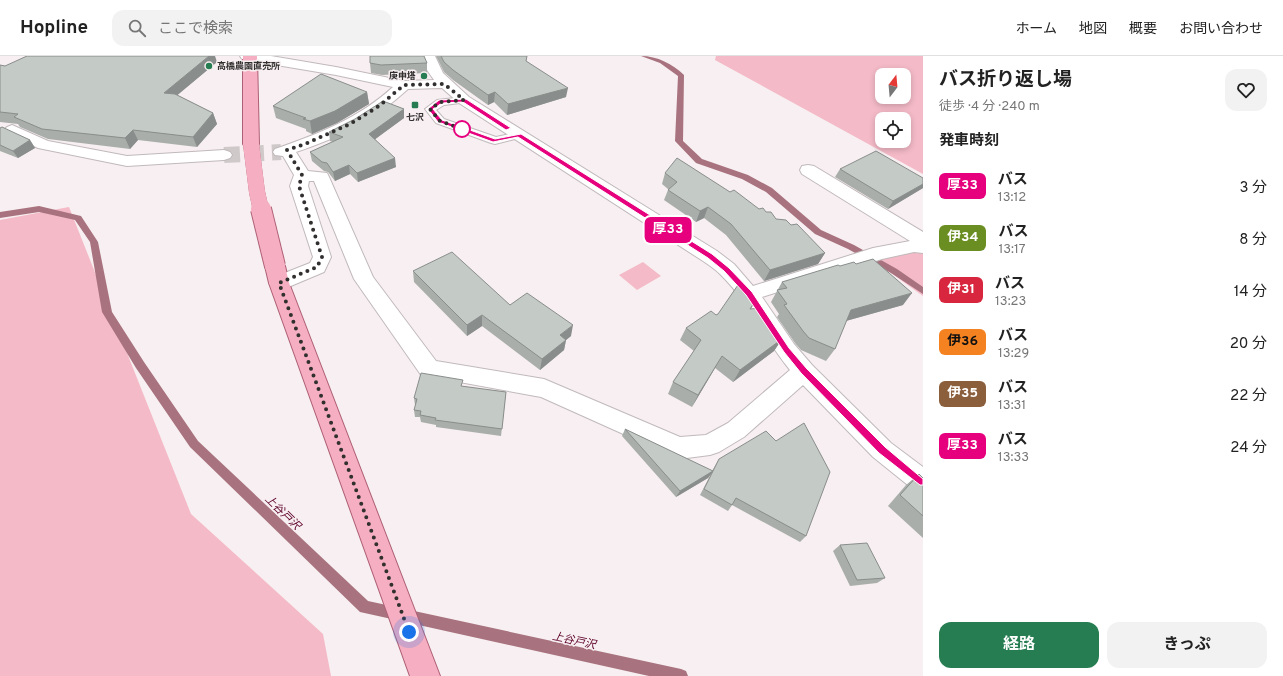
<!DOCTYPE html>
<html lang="ja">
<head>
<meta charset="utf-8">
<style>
	:root { --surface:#fff; --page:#f2f2f2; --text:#222; --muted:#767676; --line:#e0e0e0; --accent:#267d51 }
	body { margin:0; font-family:Overpass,"Noto Sans JP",sans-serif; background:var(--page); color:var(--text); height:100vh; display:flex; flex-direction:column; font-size:15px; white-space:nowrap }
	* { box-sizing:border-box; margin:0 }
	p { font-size:13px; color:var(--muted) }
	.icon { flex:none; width:22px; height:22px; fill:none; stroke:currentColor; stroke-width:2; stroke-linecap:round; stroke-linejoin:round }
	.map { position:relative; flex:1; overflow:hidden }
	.panel { display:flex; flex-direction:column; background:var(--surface); width:360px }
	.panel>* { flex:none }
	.badge { padding:0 8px; border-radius:6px; font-size:14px; line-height:26px }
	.needle { width:26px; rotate:16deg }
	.fabs { position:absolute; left:875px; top:12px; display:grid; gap:8px }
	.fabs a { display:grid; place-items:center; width:36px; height:36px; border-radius:8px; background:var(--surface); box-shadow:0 2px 6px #0003; font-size:20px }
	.you { position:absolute; width:20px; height:20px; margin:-10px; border:3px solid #fff; border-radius:50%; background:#1a73e8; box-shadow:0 0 0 6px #1a73e833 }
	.map>.badge { position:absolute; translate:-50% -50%; box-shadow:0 0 0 2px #fff }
	h2 { padding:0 16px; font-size:15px; line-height:36px }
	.round { display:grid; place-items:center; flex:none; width:42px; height:42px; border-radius:12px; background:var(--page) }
	.head { display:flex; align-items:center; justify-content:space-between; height:68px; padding:0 16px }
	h1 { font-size:19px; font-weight:700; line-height:30px }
	.primary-button { display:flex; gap:8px; margin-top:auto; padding:8px 16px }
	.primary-button a { flex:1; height:46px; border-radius:12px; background:var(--accent); color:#fff; font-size:16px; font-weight:700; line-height:46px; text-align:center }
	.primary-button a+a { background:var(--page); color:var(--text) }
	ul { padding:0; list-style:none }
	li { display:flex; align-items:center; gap:12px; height:52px; padding:0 16px }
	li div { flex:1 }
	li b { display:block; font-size:15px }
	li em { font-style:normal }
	li .badge { min-width:44px; font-weight:700; text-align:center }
	header { display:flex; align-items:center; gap:24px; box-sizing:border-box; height:56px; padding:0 20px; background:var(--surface); border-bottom:1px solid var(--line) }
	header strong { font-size:19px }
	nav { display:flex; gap:22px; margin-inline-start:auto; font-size:14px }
	.search { width:280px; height:36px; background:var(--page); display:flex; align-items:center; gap:10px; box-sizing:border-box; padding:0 14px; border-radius:12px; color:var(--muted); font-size:15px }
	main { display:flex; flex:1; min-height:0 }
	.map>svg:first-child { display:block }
	.green { fill:#f4bac7; fill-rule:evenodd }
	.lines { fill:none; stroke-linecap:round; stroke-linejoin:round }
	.stream { fill:#a8727f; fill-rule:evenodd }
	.street-tunnel { stroke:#d0c9ca; stroke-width:16; stroke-dasharray:16 8; stroke-linecap:butt }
	.lane-casing { stroke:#c1b9bb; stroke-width:2 }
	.street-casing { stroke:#c1b9bb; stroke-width:2 }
	.primary-casing { stroke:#ae5f75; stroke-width:2 }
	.lane { fill:#fff; fill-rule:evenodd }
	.street { fill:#fff; fill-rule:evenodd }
	.primary { fill:#f6afc2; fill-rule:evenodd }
	.primary-bridge-far1-casing { stroke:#ae5f75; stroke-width:16; stroke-linecap:butt }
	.primary-bridge-casing { stroke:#ae5f75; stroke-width:22; stroke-linecap:butt }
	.primary-bridge-far1 { stroke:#f6afc2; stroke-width:16 }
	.primary-bridge { stroke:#f6afc2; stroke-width:20 }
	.wall { fill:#a9aeaa }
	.shaded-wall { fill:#898d8b }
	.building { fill:#c4cac6; stroke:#898d8b }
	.line { fill:#e6007e; stroke:#fff }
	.walk { stroke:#322f2f; stroke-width:4; stroke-dasharray:0 7.2 }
	.poi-dot { fill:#267d51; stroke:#f7eff1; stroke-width:1.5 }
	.stop-dot { fill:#fff; stroke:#e6007e; stroke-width:2 }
	.labels { text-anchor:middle; stroke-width:3; stroke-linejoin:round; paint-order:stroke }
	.far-poi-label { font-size:9px; font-weight:bold; fill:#322f2f; stroke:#f7eff1; text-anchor:start }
	.water-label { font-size:11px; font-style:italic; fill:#5e0129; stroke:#f7eff1 }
</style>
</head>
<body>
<header>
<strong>Hopline</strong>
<div class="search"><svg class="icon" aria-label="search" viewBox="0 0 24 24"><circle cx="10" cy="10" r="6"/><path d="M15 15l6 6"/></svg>ここで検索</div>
<nav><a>ホーム</a><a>地図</a><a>概要</a><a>お問い合わせ</a></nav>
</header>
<main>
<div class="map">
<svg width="923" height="620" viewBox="0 0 923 620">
	<rect width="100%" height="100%" fill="#f7eff1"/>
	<!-- green -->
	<path class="green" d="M716,0h207v118l-208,-114zM882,19h22v22h-22zM882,63h22v22h-22z
		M69,151l122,307 132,120 8,42h-331v-456z
		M921,195h2v45l-36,-26 -13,-7 9,-6z
		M643,206l18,14 -24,14 -18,-15z"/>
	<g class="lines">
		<!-- stream -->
		<path class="stream" d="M641,0c16,0 32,8 43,19l-1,66 19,18 46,16 24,13 49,42 33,15 43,24 26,18v7l-32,-21 -43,-24 -33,-15 -49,-42 -24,-13 -46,-16 -21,-22 3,-65 -18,-13z
			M39,150l42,10 17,26 14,70 32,50 54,79 170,160 313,68 5,2 2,5h-39l-289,-64 -170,-165 -54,-79 -34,-56 -12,-70 -15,-22 -36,-8 -39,6v-6z"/>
		<!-- street-tunnel -->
		<path class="street-tunnel" d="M224,99l57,-3"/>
		<defs>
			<path id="lane" d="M464,41l4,1 1,2 -1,2 -24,3 -8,5 8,9 52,18 23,-5 4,1 2,2 -2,2 -28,7 -4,-1 -55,-20 -11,-14 12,-9z"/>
			<path id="street" d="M240,0h31l65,11 68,14 30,-1 -7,-10 -6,-14h14l8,17 26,24 248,154 17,13 19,22 120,-38 37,-7 -108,-67 -2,-4 2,-4 6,-1 6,1 109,66v21l-9,-1 -32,7 -120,38 32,47 18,21 79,78 32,24v26l-9,-3 -41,-33 -70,-72 -59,52 -25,15 -9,3 -31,4 -138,-62 -120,-22 -67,-96 -40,-98h-5l-1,5 23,71 -7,15 -38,16 -7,2 -7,-2 -3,-5 3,-5 38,-15 3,-6 -23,-71 4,-11 -11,-19 -8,-1 -2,-3 2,-3c44,-15 84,-31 118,-62l-57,-12 -89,-15 -5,-1zM442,32l17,15 244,158c6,4 12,8 17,13 29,28 45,66 70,96l-62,53 -22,12 -26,2 -136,-58 -108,-18 -63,-84 -44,-100 -2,-4 -19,-2 -12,-19c45,-15 77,-31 112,-63z
				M12,69l36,16 79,15 97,-6 6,2 2,3 -2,3 -6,2 -97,6 -89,-18 -31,-15 -3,-3 3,-3z"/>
			<path id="primary" d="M243,0h14l2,88 -2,3 -6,2 -6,-2 -2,-3z
				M275,203l7,2 3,5 4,17 151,393h-30l-141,-393 -4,-17 3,-5z"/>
		</defs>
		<!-- lane casing -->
		<use href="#lane" class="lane-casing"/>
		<!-- street casing -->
		<use href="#street" class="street-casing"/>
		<!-- primary casing -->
		<use href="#primary" class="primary-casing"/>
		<!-- lane -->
		<use href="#lane" class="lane"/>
		<!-- street -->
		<use href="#street" class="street"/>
		<!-- primary -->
		<use href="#primary" class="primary"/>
		<defs>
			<path id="primary-bridge-far1" d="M251,88l6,48 4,18"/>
			<path id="primary-bridge" d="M261,153l14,57"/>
		</defs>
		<!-- primary-bridge-far1 casing -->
		<use href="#primary-bridge-far1" class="primary-bridge-far1-casing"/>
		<!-- primary-bridge casing -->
		<use href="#primary-bridge" class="primary-bridge-casing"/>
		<!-- primary-bridge-far1 -->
		<use href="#primary-bridge-far1" class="primary-bridge-far1"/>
		<!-- primary-bridge -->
		<use href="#primary-bridge" class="primary-bridge"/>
	</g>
	<!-- wall -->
	<path class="wall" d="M436,0h91l-1,5 40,36 -59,18 -13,-13 -6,3 -35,-25 -9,-8z
		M217,6l-40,33 36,18 4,11 -20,23 -59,-7 -8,9 -82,-10 -28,-12 -2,-3 -18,-2v-57l5,1z
		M370,7h57v10l-45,2 -11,-2z
		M367,36l2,12 -32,19 -25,11 -6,-3v-2l-30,-11 -3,-12z
		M404,53v9l-29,21 21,28 -38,15 -8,-8 -15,7 -7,-9 -4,-1 -12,-10 -2,-9 23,-10 -3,-1 -1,-9z
		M0,72l30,12 5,8 -17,10 -18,-7z
		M840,113l83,9v10l-35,21 -53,-32z
		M665,117l65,19 46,27 15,6 34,28 -7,11 -54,17 -38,-46 -22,-17 -8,4 -32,-22 4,-10v-1l-6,-5z
		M840,210l63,39 -57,16 -11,28 -9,12 -25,-11 -6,-7 -18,-26 2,-3 -8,-12 11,-20z
		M413,215l97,34 61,31 -5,4 -2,10 -24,20 -58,-44 -15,10 -53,-54z
		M756,244l-5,9 31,30 -8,12 -41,31 -18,-14 -23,39 -24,-13 5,-12 21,-31 -14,-11 6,-12 30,-13z
		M463,331l43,5 -5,44 -65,-9v-2l-15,-3 -1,-5h-5l-1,-7 2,-5h-1l-1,-7z
		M625,373l87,42 7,-12 87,77 -6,6 -68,-37 -4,6 -28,-16 11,-21 -3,4 -32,19 -54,-61z
		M919,418l4,4v60l-35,-32 18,-21z
		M840,489l45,33 -8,5 -27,3 -17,-35z"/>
	<!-- shaded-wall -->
	<path class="shaded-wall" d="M209,0h6l2,6 -49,41 -4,-10z
		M568,32l-2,9 -59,18 1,-11z
		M367,36l2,12 -32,19 -25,11 -2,-13z
		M495,36l-1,10 -6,3v-10z
		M404,53v9l-34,25 -1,-9z
		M213,57l4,11 -20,23 -4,-10z
		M133,74l5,10 -8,9 -5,-11z
		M30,84l5,8 -17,10 -5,-7z
		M395,102l1,9 -38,15 -1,-9z
		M349,109l1,9 -15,7 -2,-9z
		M923,128v4l-35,21 5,-8z
		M708,151l-4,11 -8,4 4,-11z
		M825,197l-7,11 -54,17 6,-11z
		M912,237l-9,12 -61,17 9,-12z
		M482,259v11l-15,10v-11z
		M573,269l-2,11 -5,4 -2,10 -24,20 2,-11 18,-24z
		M782,283l-8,12 -41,31 7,-12z
		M722,300l-7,12 -23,39 6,-12z
		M713,415l-5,7 -32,19 4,-6z"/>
	<!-- building -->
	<path class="building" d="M27,0h182l-45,37 11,1 38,19 -20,24 -60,-7 -8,8 -83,-9 -28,-12 4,-3 -18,-2v-47l5,1z
		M370,0h54l3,7 -46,2 -11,-2z
		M441,0h86l-1,5 42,27 -60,16 -13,-12 -7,3 -35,-25 -9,-8z
		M321,18l46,18 -32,19 -25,10 -7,-2 3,-1 -33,-12z
		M383,45l21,8 -35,25 26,24 -38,15 -8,-8 -16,7 -6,-9 -5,-1 -12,-10 33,-15 -14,-5 26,-13z
		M2,71l28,13 -17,11 -13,-6v-17z
		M876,95l47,27v6l-30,17 -53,-32z
		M677,102l53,34 4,-2 25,19 4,-1 3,4h5l5,7 10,1 5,5 6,-1 28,29 -55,17 -39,-46 -23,-17 -8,4 -32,-21 9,-8 -12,-9z
		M452,196l58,53 17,-12 46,32 -13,10 6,5 -24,19 -60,-44 -15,10 -54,-54z
		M873,203l39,34 -61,17 -16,39 -26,-11 -6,-7 -19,-26 3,-1 -10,-14 10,-2 -5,-6 56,-17 2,1 14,-4 2,2z
		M740,226l5,4 11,14 -6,9 11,-1 21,31 -42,31 -18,-14 -24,39 -25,-13 28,-42 -15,-12 25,-17 5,4 2,-1z
		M421,317l42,7 -2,6 45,6 -4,37 -67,-9 1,-2 -16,-3 1,-4 -7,-1 3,-11 -3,-1z
		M804,367l26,49 -24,64 -70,-38 -4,7 -28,-16 15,-30 47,-28 10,10z
		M625,373l88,42 -33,20z
		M919,418l4,4v38l-23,-21z
		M867,487l18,35 -28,2 -17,-35z"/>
	<!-- line -->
	<path class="line" d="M466,43l45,29 -5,2 -43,-28 -21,1 -9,6 9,11 53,19 26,-5 191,120 17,14 23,24 37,56 18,21 78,78 38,32v6h-3l-41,-32 -78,-80 -17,-21 -38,-57 -22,-24 -16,-13 -190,-121 -25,5 -55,-20 -10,-13 11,-9z"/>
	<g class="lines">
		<!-- walk -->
		<path class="walk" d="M409,576l-130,-349 38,-16 5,-10 -23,-71 3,-11 -15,-25 18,-6 45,-20 29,-18 25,-21 40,-1 20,16 -23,2 -11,7 10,12 27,10 -5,-2"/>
	</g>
	<!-- markers -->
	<g class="poi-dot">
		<circle cx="209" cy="10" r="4"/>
		<circle cx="424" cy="20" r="4"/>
		<rect x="411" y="45" width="8" height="8" rx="2"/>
	</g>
	<circle class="stop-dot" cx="462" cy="73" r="8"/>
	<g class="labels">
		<!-- far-poi labels -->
		<g class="far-poi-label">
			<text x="217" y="13">高橋農園直売所</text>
			<text x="416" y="23" text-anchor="end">庚申塔</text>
			<text x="415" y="64" text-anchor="middle">七沢</text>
		</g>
		<!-- water labels -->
		<g class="water-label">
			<text transform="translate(283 456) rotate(44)" y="4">上谷戸沢</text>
			<text transform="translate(574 584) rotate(12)" y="4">上谷戸沢</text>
		</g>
	</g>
</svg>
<div class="fabs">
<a><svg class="needle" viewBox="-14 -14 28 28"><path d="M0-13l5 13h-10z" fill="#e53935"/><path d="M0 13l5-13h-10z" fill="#767676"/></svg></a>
<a><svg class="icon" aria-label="locate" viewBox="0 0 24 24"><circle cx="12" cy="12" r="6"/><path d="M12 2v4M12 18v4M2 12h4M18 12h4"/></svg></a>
</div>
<div class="you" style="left:409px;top:576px"></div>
<b class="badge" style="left:668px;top:174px;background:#e6007e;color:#fff">厚33</b>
</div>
<section class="panel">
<div class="head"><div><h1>バス折り返し場</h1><p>徒歩 · 4 分 · 240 m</p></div><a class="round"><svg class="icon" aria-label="heart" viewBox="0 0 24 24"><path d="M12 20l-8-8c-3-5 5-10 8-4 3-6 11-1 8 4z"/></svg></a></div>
<h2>発車時刻</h2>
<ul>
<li><span class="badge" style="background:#e6007e;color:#fff">厚33</span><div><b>バス</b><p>13:12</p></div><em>3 分</em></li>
<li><span class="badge" style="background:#6b8e23;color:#fff">伊34</span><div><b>バス</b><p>13:17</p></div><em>8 分</em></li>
<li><span class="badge" style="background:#d7263d;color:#fff">伊31</span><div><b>バス</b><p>13:23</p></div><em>14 分</em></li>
<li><span class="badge" style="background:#f58220;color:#111">伊36</span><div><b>バス</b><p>13:29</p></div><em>20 分</em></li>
<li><span class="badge" style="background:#8b5e3c;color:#fff">伊35</span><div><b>バス</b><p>13:31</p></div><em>22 分</em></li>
<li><span class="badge" style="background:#e6007e;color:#fff">厚33</span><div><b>バス</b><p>13:33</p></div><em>24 分</em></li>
</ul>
<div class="primary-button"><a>経路</a><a>きっぷ</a></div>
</section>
</main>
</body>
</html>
